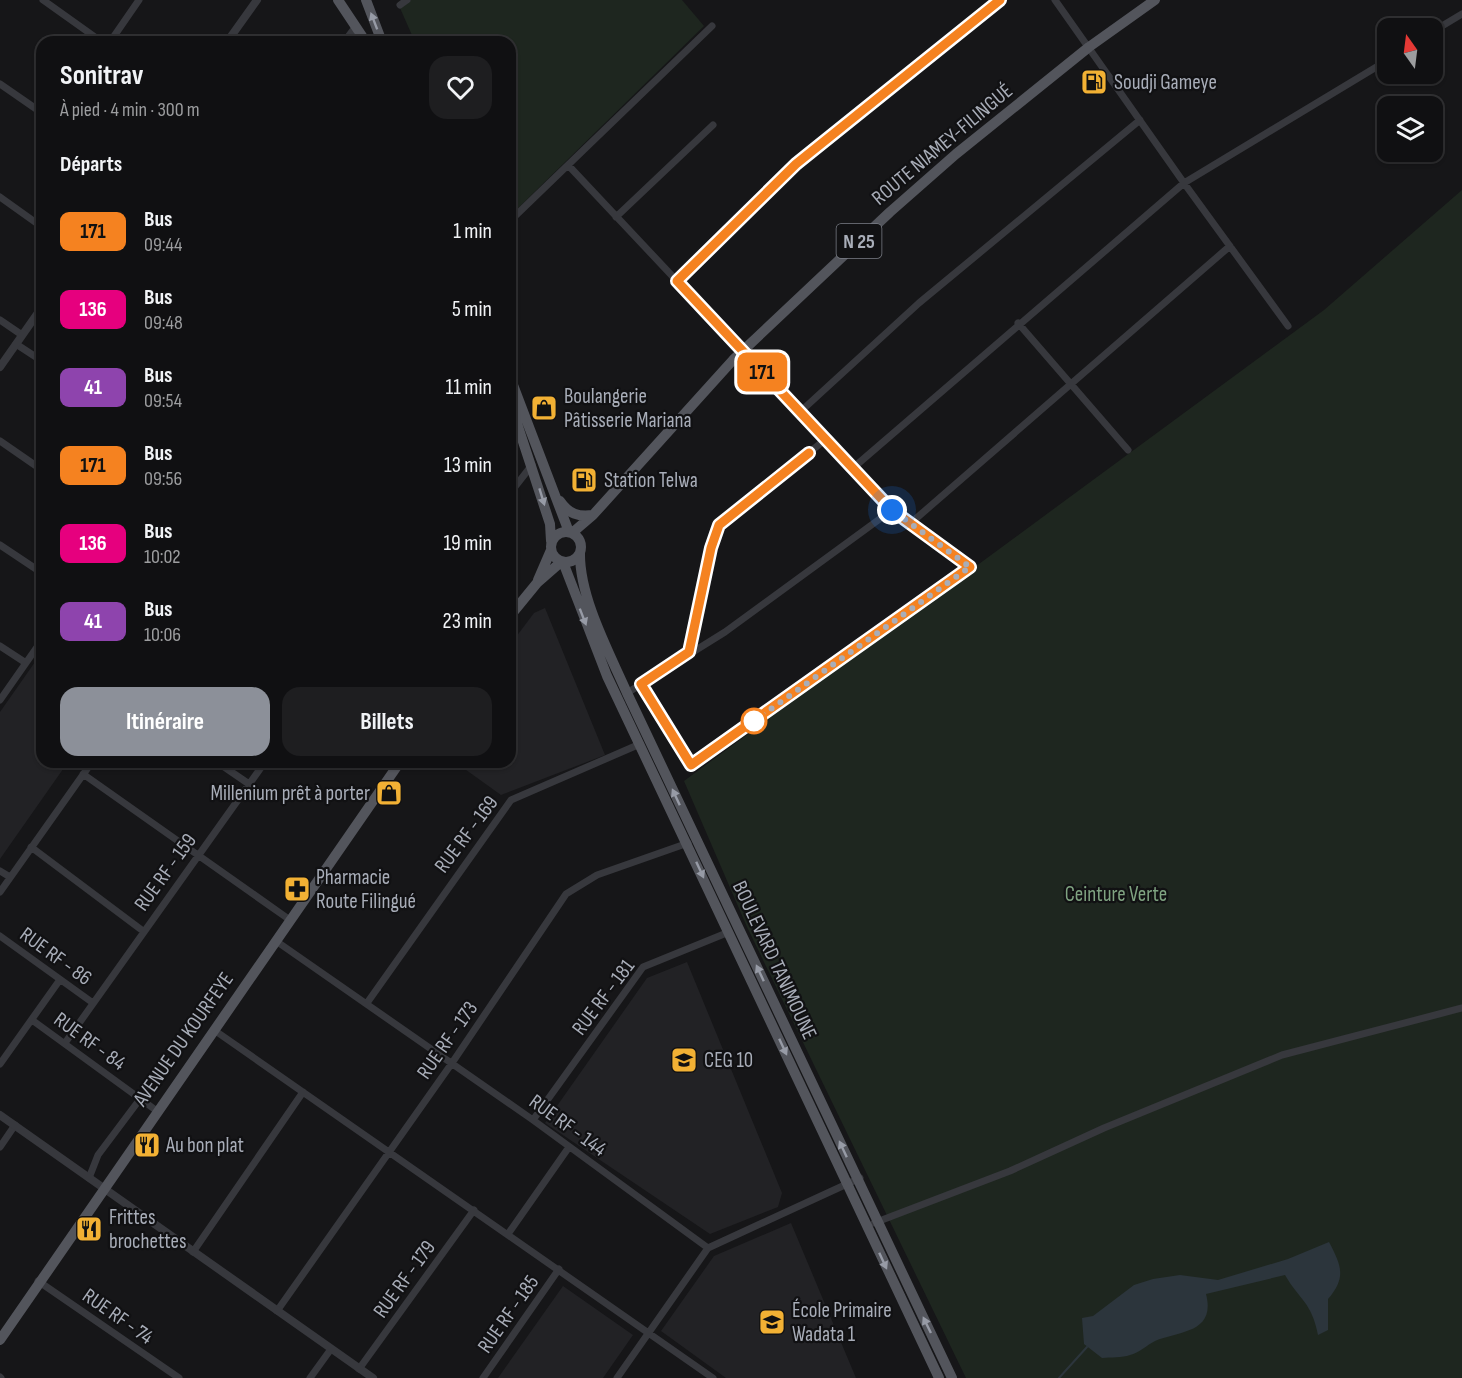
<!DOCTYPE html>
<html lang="fr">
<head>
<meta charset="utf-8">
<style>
	:root { --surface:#101012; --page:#1e1e20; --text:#f1f3f6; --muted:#9c9d9f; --line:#303032; --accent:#8c9099 }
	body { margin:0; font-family:"Sofia Sans Condensed",sans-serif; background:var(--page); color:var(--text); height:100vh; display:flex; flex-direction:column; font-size:22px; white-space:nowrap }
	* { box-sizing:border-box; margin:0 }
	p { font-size:20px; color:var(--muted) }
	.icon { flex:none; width:33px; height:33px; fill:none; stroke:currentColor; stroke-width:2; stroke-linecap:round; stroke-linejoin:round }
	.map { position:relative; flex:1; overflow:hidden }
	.sheet { position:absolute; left:36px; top:36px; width:480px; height:732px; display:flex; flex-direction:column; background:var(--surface); border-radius:18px; box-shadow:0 2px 4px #0004,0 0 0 2px var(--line) }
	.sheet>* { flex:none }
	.badge { padding:0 12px; border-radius:9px; font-size:21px; line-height:39px }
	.needle { width:39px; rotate:346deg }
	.buttons { position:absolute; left:1377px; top:18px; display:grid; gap:12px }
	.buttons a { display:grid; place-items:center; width:66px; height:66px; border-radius:12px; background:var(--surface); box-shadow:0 2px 4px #0004,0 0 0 2px var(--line); font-size:30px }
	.you { position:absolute; width:30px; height:30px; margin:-15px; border:4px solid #fff; border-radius:50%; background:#1a73e8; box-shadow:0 0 0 9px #1a73e833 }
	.map>.badge { position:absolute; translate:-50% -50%; box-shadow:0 0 0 3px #fff }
	h2 { padding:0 24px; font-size:22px; line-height:54px }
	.round { display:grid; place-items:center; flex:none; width:63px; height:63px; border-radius:18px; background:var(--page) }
	.summary { display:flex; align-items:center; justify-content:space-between; height:102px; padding:0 24px }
	h1 { font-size:28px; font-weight:700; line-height:45px }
	.cta { display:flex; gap:12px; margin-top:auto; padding:12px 24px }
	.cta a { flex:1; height:69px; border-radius:18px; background:var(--accent); color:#fff; font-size:24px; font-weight:700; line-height:69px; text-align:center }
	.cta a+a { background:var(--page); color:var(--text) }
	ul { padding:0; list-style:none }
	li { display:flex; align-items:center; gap:18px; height:78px; padding:0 24px }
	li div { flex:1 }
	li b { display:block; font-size:22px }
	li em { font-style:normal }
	li .badge { min-width:66px; font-weight:700; text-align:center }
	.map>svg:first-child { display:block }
	.built { fill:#222225 }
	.green { fill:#1e261f }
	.water { fill:#2c353c }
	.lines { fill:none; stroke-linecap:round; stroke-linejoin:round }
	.stream { stroke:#2c353c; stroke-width:2 }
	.minor { stroke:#37383d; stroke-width:7 }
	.tertiary { stroke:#37383d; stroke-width:8 }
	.primary { stroke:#53555c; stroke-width:10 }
	.oneway { fill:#979ba6 }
	.line-casing { stroke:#fff; stroke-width:14 }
	.line { stroke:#f58220; stroke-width:9 }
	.walk { stroke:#a8adb8; stroke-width:6; stroke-dasharray:0 10.8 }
	.stop-dot { fill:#fff; stroke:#f58220; stroke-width:3 }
	.labels { text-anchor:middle; stroke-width:4.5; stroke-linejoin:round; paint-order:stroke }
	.shield { fill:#111113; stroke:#7b7e86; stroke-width:1.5 }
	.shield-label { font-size:20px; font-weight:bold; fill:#a8adb8 }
	.poi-label { font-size:21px; fill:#a8adb8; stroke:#111113; text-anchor:start }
	.street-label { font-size:21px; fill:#a8adb8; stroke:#111113 }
	.park-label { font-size:21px; fill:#7fa381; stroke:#111113 }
</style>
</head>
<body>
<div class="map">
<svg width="1462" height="1378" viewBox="0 0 1462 1378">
	<rect width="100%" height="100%" fill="#161618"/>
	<!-- built -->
	<path class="built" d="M545,608l60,147 -104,40 -46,-33h55v-117l24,-32z
		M42,652v110h26l-68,97v-147z
		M687,962l95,231 -4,14 -68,27 -165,-111 102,-145z
		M791,1223l65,155h-130l-65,-47 53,-75z
		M563,1286l70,49 -30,43h-105z"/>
	<!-- green -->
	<path class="green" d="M411,0h271l22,26 -194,190v-174h-95l-15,-34z
		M1462,190v1188h-496l-219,-451 -63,-146 640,-471z"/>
	<!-- water -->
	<path class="water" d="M1329,1242c12,23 18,35 -1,57v31l-10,5c-7,-34 -18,-34 -33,-60l-79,19c10,39 -26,37 -51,47 -8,4 -16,12 -25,14 -8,3 -19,2 -28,3l-18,-14 -2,-26 11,-2 41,-31 19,-6 27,-4 38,5 70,-21z"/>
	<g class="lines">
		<!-- stream -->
		<path class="stream" d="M1059,1378l28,-31"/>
		<!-- minor -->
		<path class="minor" d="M43,0l59,42
			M1055,0l129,183 104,143
			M400,5l7,-5
			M1432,32l30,-18
			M110,42l29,-42
			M344,42l12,-16
			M0,84l42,29
			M568,165l324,345 78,57 -279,198 -50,-81
			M0,197l42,30
			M616,217l97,-92
			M510,221l202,-195
			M677,281l119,-117 204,-164
			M0,320l22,15
			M1018,323l110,127
			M16,344l26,17
			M800,412l119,-109 221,-183
			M0,441l42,29
			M853,468l331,-285 204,-123
			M510,493l22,-28
			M912,522l318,-276
			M0,545l42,28
			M0,646l26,17
			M689,652l22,-104 8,-23 107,-86
			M627,693l98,-61 167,-122
			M0,700l42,-60
			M217,762l32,22
			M83,774l207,146
			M31,847l112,84
			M0,871l10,6
			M0,892l92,-130
			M0,936l93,67
			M276,941l257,179 175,128 -91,130
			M367,1003l144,-203 129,-56
			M32,1020l125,91
			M214,1030l499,348
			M65,1043l200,-281
			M0,1064l59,-83
			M533,1120l110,-153 86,-35
			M0,1147l15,-22
			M89,1178l9,-23 42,-56
			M874,1223l136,-52 94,-43 178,-73 180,-47
			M508,1234l61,-87
			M708,1248l152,-70
			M193,1252l110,-160
			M38,1281l141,97
			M277,1311l175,-248 114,-169 31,-19 91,-32
			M359,1369l115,-159
			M0,1377l1,1
			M310,1378l21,-29
			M483,1378l76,-109"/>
		<!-- tertiary -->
		<path class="tertiary" d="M227,42l30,-42
			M0,367l42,-60
			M0,1115l373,263"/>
		<!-- primary -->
		<path class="primary" d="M338,0l28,42
			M366,0l16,42
			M510,377l59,155
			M510,402l40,122 1,17
			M560,501c9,13 18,16 33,14
			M551 547a15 15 0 1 1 30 0a15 15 0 1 1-30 0Z
			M572,533l21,-18 140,-155 157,-148 66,-58 133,-107 66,-47
			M580,552c-1,45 29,100 47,141l325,685
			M563,562l44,114 332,702
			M538,580l13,-30
			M510,616l27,-33 24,-21
			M0,1340l400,-578"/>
	</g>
	<!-- one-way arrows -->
	<defs><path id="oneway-solid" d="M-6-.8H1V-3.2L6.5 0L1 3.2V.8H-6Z" transform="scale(1.5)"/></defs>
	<g class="oneway">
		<use href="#oneway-solid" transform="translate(374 21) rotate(-111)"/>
		<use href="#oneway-solid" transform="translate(542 497) rotate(73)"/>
		<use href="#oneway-solid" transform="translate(583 617) rotate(69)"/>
		<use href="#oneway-solid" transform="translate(676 797) rotate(-115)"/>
		<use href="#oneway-solid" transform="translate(700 870) rotate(65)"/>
		<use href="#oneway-solid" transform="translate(760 973) rotate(-115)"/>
		<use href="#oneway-solid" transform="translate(783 1047) rotate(65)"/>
		<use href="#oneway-solid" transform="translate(843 1149) rotate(-115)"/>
		<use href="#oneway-solid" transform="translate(883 1261) rotate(65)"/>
		<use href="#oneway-solid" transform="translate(927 1325) rotate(-116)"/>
	</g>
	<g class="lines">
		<defs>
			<path id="line" d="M809,453l-90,72 -8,23 -22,104 -48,32 50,81 279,-198 -78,-57 -215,-229 119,-117 204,-164"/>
		</defs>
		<!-- line casing -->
		<use href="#line" class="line-casing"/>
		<!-- line -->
		<use href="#line" class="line"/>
		<!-- walk -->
		<path class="walk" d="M754,721l216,-154 -78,-57"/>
	</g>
	<!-- icons -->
	<defs>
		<symbol id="fuel-square" viewBox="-11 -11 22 22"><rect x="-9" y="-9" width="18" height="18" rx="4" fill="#f2b134" stroke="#111113"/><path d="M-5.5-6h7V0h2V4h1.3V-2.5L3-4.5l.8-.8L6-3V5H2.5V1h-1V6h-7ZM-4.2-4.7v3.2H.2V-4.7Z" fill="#111"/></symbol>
		<symbol id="shop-square" viewBox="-11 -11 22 22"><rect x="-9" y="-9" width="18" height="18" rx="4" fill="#f2b134" stroke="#111113"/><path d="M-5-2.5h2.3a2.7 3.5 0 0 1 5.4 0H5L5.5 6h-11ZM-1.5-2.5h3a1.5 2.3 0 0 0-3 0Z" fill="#111"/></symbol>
		<symbol id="pharmacy-square" viewBox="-11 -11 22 22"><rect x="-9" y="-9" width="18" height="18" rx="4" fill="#f2b134" stroke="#111113"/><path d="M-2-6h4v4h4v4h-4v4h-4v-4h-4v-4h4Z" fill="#111"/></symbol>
		<symbol id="school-square" viewBox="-11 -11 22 22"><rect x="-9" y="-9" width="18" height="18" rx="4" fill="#f2b134" stroke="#111113"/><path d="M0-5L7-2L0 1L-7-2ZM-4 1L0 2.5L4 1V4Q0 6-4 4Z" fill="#111"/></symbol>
		<symbol id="restaurant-square" viewBox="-11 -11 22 22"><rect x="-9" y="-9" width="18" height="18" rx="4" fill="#f2b134" stroke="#111113"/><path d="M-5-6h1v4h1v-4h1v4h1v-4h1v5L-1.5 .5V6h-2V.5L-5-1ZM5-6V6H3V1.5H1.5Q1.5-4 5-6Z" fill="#111"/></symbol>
	</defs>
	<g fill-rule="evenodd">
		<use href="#fuel-square" x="1079" y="67" width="30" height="30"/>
		<use href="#shop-square" x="529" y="393" width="30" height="30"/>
		<use href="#fuel-square" x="569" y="465" width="30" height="30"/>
		<use href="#shop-square" x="374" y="778" width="30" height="30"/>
		<use href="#pharmacy-square" x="282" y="874" width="30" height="30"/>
		<use href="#school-square" x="669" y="1045" width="30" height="30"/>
		<use href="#restaurant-square" x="132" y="1130" width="30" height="30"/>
		<use href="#restaurant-square" x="74" y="1214" width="30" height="30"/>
		<use href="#school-square" x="757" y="1307" width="30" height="30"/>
	</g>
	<!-- markers -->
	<circle class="stop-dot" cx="754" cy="721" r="12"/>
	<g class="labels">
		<!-- shield labels -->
		<rect class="shield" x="836.5" y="224" width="45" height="34" rx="4.5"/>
		<g class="shield-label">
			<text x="859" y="248">N 25</text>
		</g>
		<!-- poi labels -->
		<g class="poi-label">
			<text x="1114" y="89">Soudji Gameye</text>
			<text x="564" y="403">Boulangerie<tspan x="564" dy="24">Pâtisserie Mariana</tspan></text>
			<text x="604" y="487">Station Telwa</text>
			<text x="370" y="800" text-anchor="end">Millenium prêt à porter</text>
			<text x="316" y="884">Pharmacie<tspan x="316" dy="24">Route Filingué</tspan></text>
			<text x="704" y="1067">CEG 10</text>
			<text x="166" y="1152">Au bon plat</text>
			<text x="109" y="1224">Frittes<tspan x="109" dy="24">brochettes</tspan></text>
			<text x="792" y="1317">École Primaire<tspan x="792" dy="24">Wadata 1</tspan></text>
		</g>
		<!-- street labels -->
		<g class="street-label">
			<text transform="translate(942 144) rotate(-40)" y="7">ROUTE NIAMEY-FILINGUÉ</text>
			<text transform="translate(466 834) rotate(-53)" y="7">RUE RF - 169</text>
			<text transform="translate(165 872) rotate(-54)" y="7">RUE RF - 159</text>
			<text transform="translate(56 956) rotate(36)" y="7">RUE RF - 86</text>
			<text transform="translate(775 960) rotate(65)" y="7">BOULEVARD TANIMOUNE</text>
			<text transform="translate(603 997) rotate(-53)" y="7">RUE RF - 181</text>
			<text transform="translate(183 1039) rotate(-55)" y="7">AVENUE DU KOURFEYE</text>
			<text transform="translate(447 1040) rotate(-55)" y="7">RUE RF - 173</text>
			<text transform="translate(90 1041) rotate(36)" y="7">RUE RF - 84</text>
			<text transform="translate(568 1125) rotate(36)" y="7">RUE RF - 144</text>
			<text transform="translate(404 1279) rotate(-54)" y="7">RUE RF - 179</text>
			<text transform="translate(508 1314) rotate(-55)" y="7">RUE RF - 185</text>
			<text transform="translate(118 1316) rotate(35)" y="7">RUE RF - 74</text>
		</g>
		<!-- park labels -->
		<g class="park-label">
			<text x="1116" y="901">Ceinture Verte</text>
		</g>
	</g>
</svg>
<div class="buttons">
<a><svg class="needle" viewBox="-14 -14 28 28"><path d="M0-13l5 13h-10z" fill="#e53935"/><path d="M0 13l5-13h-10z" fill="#9c9d9f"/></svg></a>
<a><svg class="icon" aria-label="layers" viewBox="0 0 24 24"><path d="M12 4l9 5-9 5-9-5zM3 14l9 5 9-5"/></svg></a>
</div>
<div class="you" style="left:892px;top:510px"></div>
<b class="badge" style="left:762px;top:372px;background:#f58220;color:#111">171</b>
<section class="sheet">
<div class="summary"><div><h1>Sonitrav</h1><p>À pied · 4 min · 300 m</p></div><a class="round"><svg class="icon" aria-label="heart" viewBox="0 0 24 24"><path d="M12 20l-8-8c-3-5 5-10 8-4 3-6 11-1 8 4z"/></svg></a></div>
<h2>Départs</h2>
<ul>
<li><span class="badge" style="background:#f58220;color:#111">171</span><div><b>Bus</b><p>09:44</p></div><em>1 min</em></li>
<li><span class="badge" style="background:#e6007e;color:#fff">136</span><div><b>Bus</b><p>09:48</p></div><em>5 min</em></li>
<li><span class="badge" style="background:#8e44ad;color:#fff">41</span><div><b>Bus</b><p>09:54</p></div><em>11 min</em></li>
<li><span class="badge" style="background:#f58220;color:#111">171</span><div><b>Bus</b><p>09:56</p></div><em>13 min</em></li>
<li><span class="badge" style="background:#e6007e;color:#fff">136</span><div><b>Bus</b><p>10:02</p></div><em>19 min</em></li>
<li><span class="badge" style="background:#8e44ad;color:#fff">41</span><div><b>Bus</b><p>10:06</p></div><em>23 min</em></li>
</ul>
<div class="cta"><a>Itinéraire</a><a>Billets</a></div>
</section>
</div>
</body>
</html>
